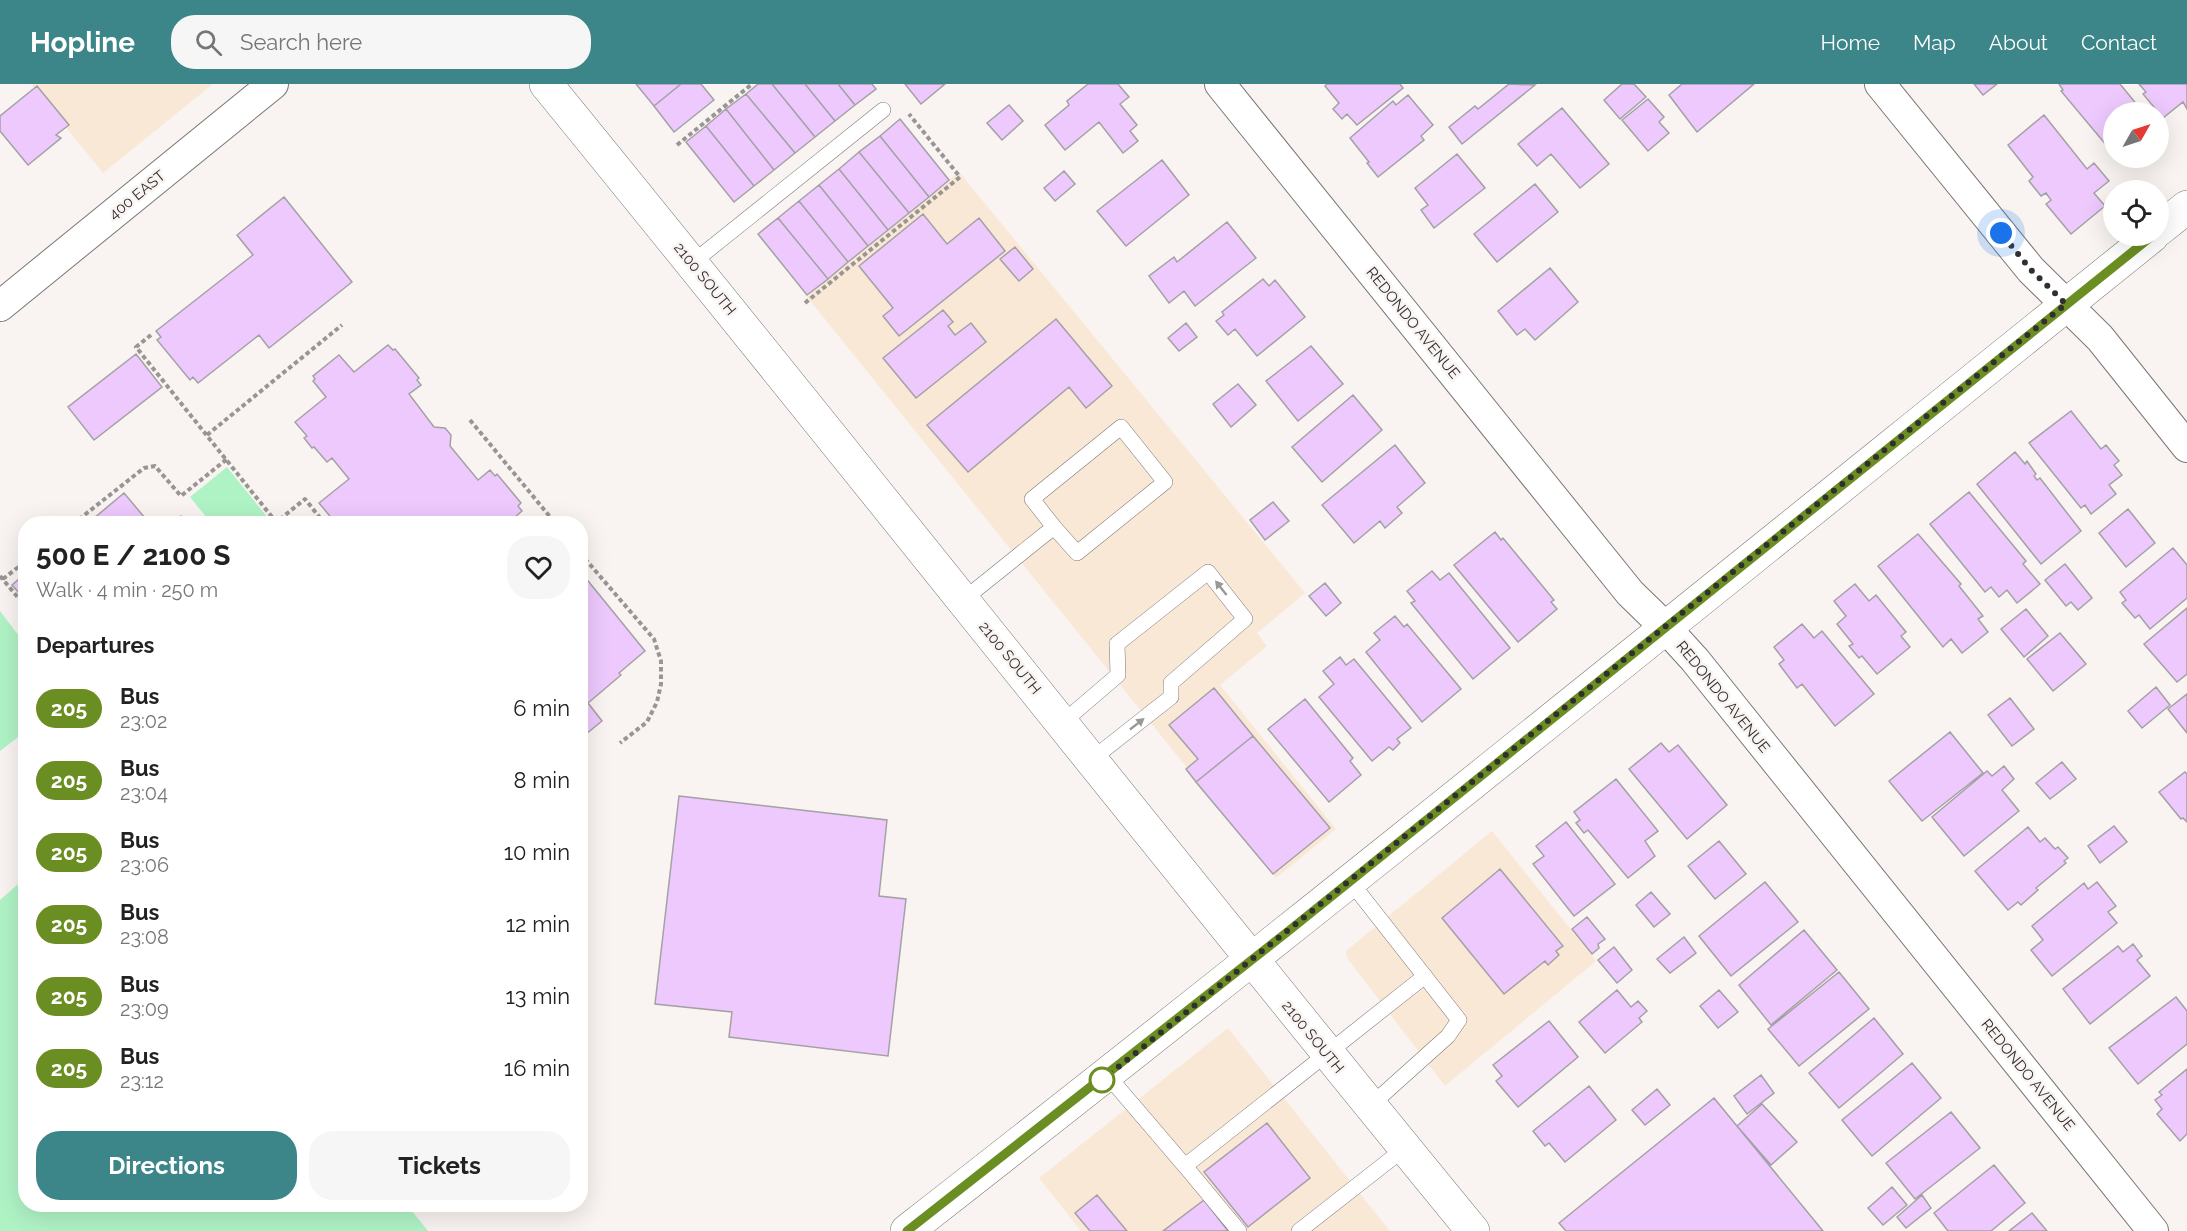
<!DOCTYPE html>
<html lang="en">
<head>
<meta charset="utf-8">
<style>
	:root { --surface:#fff; --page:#f6f6f6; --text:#222; --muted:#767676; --accent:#3c8588 }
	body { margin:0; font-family:Raleway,sans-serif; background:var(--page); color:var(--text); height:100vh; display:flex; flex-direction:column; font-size:22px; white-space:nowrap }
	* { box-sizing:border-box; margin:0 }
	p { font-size:20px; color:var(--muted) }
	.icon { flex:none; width:33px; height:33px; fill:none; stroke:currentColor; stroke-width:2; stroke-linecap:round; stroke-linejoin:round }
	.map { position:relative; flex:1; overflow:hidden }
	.side { position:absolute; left:18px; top:432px; width:570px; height:696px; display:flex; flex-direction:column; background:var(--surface); border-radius:24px; box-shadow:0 6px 24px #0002 }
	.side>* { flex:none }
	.badge { padding:0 12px; border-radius:20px; font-size:21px; line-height:39px }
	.needle { width:39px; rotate:51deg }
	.fabs { position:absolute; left:2103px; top:18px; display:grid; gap:12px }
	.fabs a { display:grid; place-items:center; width:66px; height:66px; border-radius:50%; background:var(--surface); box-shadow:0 6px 24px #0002; font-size:30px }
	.you { position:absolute; width:30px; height:30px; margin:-15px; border:4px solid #fff; border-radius:50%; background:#1a73e8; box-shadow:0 0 0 9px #1a73e833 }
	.map>.badge { position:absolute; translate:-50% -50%; box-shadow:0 0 0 3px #fff }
	h2 { padding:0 18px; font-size:22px; line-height:54px }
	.round { display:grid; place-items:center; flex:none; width:63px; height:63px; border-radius:24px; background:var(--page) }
	.summary { display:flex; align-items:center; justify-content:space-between; height:102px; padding:0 18px }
	h1 { font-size:28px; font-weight:700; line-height:45px }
	.cta { display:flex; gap:12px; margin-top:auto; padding:12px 18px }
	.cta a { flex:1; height:69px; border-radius:24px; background:var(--accent); color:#fff; font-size:24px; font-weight:700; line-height:69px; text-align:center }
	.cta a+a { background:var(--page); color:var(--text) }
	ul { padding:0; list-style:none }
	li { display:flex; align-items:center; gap:18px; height:72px; padding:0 18px }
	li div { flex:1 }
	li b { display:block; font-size:22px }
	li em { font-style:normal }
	li .badge { min-width:66px; font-weight:700; text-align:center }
	header { display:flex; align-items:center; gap:36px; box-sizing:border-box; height:84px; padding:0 30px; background:var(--accent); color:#fff }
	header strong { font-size:28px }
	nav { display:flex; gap:33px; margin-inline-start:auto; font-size:21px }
	.search { width:420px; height:54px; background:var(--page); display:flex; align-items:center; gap:15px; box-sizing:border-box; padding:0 21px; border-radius:24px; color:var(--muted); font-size:22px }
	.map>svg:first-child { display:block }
	.commercial { fill:#fae8d7 }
	.green { fill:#aff3c5 }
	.building { fill:#edc9fd; stroke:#a4a1a5; stroke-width:1.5 }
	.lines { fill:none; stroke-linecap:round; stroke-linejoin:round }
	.service-casing { stroke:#7b7774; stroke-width:16 }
	.minor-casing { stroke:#7b7774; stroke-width:32 }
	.tertiary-casing { stroke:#7b7774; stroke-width:34 }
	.secondary-casing { stroke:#7b7774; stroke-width:34 }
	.path { stroke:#989593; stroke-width:4; stroke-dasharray:4.5 3; stroke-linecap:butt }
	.service { stroke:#fff; stroke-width:15 }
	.minor { stroke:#fff; stroke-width:30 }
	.tertiary { stroke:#fff; stroke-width:33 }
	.secondary { stroke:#fff; stroke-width:33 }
	.oneway { fill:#989897 }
	.line-casing { stroke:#fff; stroke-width:14 }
	.line { stroke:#6b8e23; stroke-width:9 }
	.walk { stroke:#31302f; stroke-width:6; stroke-dasharray:0 10.8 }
	.stop-dot { fill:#fff; stroke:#6b8e23; stroke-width:3 }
	.labels { text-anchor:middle; stroke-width:5; stroke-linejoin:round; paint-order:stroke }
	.street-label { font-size:15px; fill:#31302f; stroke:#f9f4f1 }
</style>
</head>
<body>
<header>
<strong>Hopline</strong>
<div class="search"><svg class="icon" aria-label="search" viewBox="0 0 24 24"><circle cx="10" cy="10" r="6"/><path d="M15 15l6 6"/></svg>Search here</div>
<nav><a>Home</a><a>Map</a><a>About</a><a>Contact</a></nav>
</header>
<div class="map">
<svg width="2187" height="1147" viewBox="0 0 2187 1147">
	<rect width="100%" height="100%" fill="#f9f4f1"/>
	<!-- commercial -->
	<path class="commercial" d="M31,0h182l-110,89z
		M959,88l346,421 -48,40 10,13 -47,39 116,144 -60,49 -469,-581z
		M1492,747l104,130 -151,125 -98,-128 -1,-7z
		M1228,944l162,203h-309l-42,-53z"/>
	<!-- green -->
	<path class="green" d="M227,383l41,51 -8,5h-49l-21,-26z
		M0,527l25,33 1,87 -26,20z
		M25,794l1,326 381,1 21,26h-428v-331z"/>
	<!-- building -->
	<path class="building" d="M636,0h45l-27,22z
		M681,0h20l13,16 -40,32 -20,-26z
		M758,0h14l43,53 -20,16 -49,-59z
		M772,0h33l30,37 -20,16z
		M805,0h33l17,21 -20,16z
		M838,0h34l4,5 -21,16z
		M905,0h40l-24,20z
		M1088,0h30l11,13 -9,7 17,21 -7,6 8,10 -15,12 -24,-31 -34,28 -20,-25 24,-20 -2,-4z
		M1327,0h73l3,4 -46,37 -10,-11 -5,5 -9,-10 6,-6 -14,-17z
		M1509,0l26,1 -73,59 -13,-17 26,-21 3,3z
		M1622,0h12l12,13 -26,22 -16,-19z
		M1682,0h72l-57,48 -28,-37z
		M1974,0h23l-14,11z
		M2059,0h61l23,28h-29v29l-7,5 -46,-55 2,-1z
		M2139,0h48v25l-4,-7 -20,16 -20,-24 3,-2z
		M37,2l32,39 -13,10 5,3 -33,27 -28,-34v-15z
		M746,10l49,59 -21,17 -48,-61z
		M1408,11l25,30 -12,11 3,4 -46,37 -11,-14 2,-1 -19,-24 43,-37 3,4z
		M1648,15l16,18 -5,5 10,11 -21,18 -26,-31z
		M1009,21l14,16 -21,19 -15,-17z
		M1562,24l47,56 -29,24 -29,-34 -14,12 -19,-22z
		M726,25l48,61 -20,16 -48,-60z
		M2044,31l43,54 7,-6 15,18 -15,12 11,13 -34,28 -25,-30 5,-4 -5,-7 -5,3 -12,-15 4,-4 -25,-32z
		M900,35l49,61 -20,17 -49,-61z
		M706,42l48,60 -20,16 -48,-60z
		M880,52l49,61 -20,16 -50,-61z
		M859,68l50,61 -21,17 -49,-61z
		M1457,70l28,34 -51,40 -13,-18 7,-5 -13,-17z
		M1162,76l27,35 -63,51 -29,-35z
		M839,85l49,61 -20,16 -49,-61z
		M1064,87l11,13 -20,17 -11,-13z
		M1535,100l23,28 -61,50 -23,-28z
		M819,101l49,61 -20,16 -49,-61z
		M284,113l68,85 -83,66 -10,-13 -61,48 -5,-6 -3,3 -33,-40 4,-3 -5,-6 97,-76 -16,-20z
		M799,117l49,61 -20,17 -50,-61z
		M923,130l24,30 32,-26 26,33 -106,85 -16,-20 10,-8 -34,-42z
		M778,134l50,61 -21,16 -49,-61z
		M1227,138l29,36 -61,48 -11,-15 -15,12 -20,-27 25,-19 3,5z
		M1015,163l18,22 -14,12 -19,-22z
		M1550,184l28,34 -43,38 -10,-11 -8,6 -19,-24z
		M1263,195l6,7 6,-6 30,37 -48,39 -22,-27 -7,6 -12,-14 8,-6 -2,-3z
		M943,226l10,12 -5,4 7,9 16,-12 15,19 -70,56 -33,-40z
		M1056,235l56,67 -26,22 -17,-21 -101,85 -41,-47z
		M1186,239l11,14 -18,14 -11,-13z
		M388,261l5,5 2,-1 24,29 -2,2 4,5 -12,9 25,33 11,1 6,7 -1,11 28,34 12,-10 5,6 2,-2 24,29 -3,3 4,5 -15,13 -177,-1 4,-2 -15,-18 30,-24 -17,-21 -5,4 -13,-15 -2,1 -8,-10 3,-2 -12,-14 31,-25 -13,-16 2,-2 -2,-3 26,-21 15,17z
		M1311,262l32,38 -45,37 -32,-40z
		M136,270l26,33 -68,53 -26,-33z
		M1238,300l18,21 -25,22 -18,-23z
		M1353,311l29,35 -60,52 -30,-35z
		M2071,327l30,38 5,-4 13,16 -5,4 8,10 -13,10 7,9 -25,20 -6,-9 -4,3 -52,-65z
		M1395,361l30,38 -28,24 5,6 -17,15 -5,-7 -26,22 -32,-38z
		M2015,368l10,12 2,-3 9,13 -2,2 3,4 3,-2 41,53 -40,33 -64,-80z
		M1969,408l57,69 -3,3 17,20 -23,19 -10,-13 -8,7 -8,-10 -6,5 -55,-68z
		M124,409l26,31h-63z
		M1273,418l16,19 -24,19 -15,-20z
		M2128,425l27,34 -29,24 -27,-34z
		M181,432l5,7 5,-5 4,6h-23z
		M1495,448l6,8 2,-2 51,62 -3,2 6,7 -39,33 -64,-77z
		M1918,450l43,50 -2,2 24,30 -5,3 10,13 -26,21 -11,-14 -8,8 -65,-81z
		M2173,464l14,17v33l-37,31 -11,-14 -4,3 -13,-15 4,-3 -6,-8z
		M2065,480l27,34 -14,12 -7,-8 -5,4 -21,-26z
		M580,487l65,80 -26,22 2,2 -33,28 14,18 -22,18z
		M1432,487l8,9 9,-7 61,75 -37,31 -62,-76 4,-2 -8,-10z
		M26,489v28l-14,-16z
		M1325,499l16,20 -15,13 -17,-20z
		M1855,500l14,17 7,-6 30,37 -5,4 9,11 -33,27 -15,-18 -3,2 -10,-12 4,-2 -16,-20 9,-8 -12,-15z
		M2187,524v66l-10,8 -33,-38z
		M2026,525l22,27 -24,21 -23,-28z
		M1395,532l9,11 3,-3 54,65 -39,33 -56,-70 14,-12 -6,-7z
		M1802,540l12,14 8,-7 52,63 -39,32 -33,-42 -5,4 -18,-24 5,-4 -10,-13z
		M2060,549l26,31 -33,27 -26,-32z
		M1340,573l6,8 8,-6 57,69 -14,11 3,4 -7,7 -4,-3 -17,14 -53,-64 15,-13 -11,-13z
		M2156,603l14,18 -28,23 -14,-17z
		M1214,604l39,48 -57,46 -10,-13 12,-10 -29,-34z
		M2187,610v39l-19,-24z
		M2010,614l24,31 -22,17 -24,-31z
		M1305,615l48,59 -3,3 11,14 -32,27 -61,-73z
		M1950,648l33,41 -61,48 -33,-40z
		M1253,652l77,92 -57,46 -77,-92z
		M1661,659l8,9 9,-7 49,60 -40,34 -58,-70z
		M2062,678l14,17 -26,20 -14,-16z
		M2004,682l10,13 -12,11 17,21 -55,45 -32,-39 55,-46 5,5z
		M2185,688l2,2v48l-4,-4 -2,1 -22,-27z
		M1616,695l42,52 -13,10 10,15 -27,22 -40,-48 -4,3 -8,-10 4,-3 -6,-8z
		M679,712l208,24 -8,76 27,3 -18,157 -159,-19 3,-25 -77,-8z
		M1566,738l49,62 -41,32 -41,-52 11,-8 -8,-10z
		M2114,742l13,16 -27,21 -12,-17z
		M2028,743l12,15 5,-4 10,11 3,-2 10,11 -4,3 2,2 -30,25 2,2 -17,15 -3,-3 -10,8 -33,-39z
		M1719,757l27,33 -31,25 -27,-33z
		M1500,785l63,77 -7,5 3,4 -11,10 -3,-4 -41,33 -62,-76z
		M1765,798l33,40 -67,54 -32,-40z
		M2097,798l19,24 -8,6 9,11 -65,53 -21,-26 12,-10 -11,-14 52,-43 4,6z
		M1651,808l19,22 -16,13 -18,-22z
		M1587,833l18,22 -7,5 1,4 -7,6 -20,-25z
		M1804,846l33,40 -66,55 -32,-40z
		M1684,853l12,16 -26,20 -13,-14z
		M2133,860l9,12 -5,4 13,16 -60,48 -27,-35 55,-43 5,6z
		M1614,863l18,23 -15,13 -19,-23z
		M1839,888l30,37 -70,57 -31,-37z
		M1617,906l14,17 7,-6 9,10 -8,7 3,4 -37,31 -26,-31z
		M1719,906l19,22 -20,16 -18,-22z
		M2176,913l11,14v33l-49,40 -29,-36z
		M1874,934l29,36 -64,54 -30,-35z
		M1549,937l29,36 -60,50 -22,-26 6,-5 -9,-11z
		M1912,979l29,35 -69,58 -30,-36z
		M2187,985v65l-7,7 -23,-27 5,-5 -7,-9 7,-5 -3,-3z
		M1761,991l13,18 -27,21 -13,-18z
		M1589,1002l27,34 -51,42 -16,-19 -4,3 -12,-15z
		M1657,1005l13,16 -25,20 -13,-15z
		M1714,1014l109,133h-257l-7,-8z
		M1762,1020l35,38 -26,23 -34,-39z
		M1951,1028l29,36 -65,51 -29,-36z
		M1267,1039l43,55 -62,49 -44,-55z
		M1994,1081l31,38 -34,28h-43l-14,-18z
		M1892,1103l15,18 -24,20 -15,-17z
		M1097,1111l30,36h-37l-15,-18z
		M1922,1111l9,13 -25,20 -9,-11z
		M1204,1116l24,31h-65z
		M2032,1129l15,18h-38z"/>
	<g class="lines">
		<defs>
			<path id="service" d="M692,179l191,-153
				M963,516l91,-73 23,26 88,-71 -44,-55 -89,72 22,28
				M1062,639l56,-48 -1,-31 91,-72 37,47 -74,64v14l-80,63
				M1350,797l109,139 -11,16 -78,70
				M1108,992l77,90 240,-190
				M1185,1082l54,65
				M1299,1147l106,-83"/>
			<path id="minor" d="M1220,0l410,509 35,34 30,33 458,571
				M1880,0l151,186 69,68 87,109
				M0,222l273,-222"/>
			<path id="tertiary" d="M2158,146l29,-23
				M907,1147c419,-327 831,-662 1245,-995"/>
			<path id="secondary" d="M546,0c311,381 615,767 927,1147"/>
		</defs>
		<!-- service casing -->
		<use href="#service" class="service-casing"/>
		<!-- minor casing -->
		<use href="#minor" class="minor-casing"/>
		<!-- tertiary casing -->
		<use href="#tertiary" class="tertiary-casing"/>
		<!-- secondary casing -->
		<use href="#secondary" class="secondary-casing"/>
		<!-- path -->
		<path class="path" d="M677,61l75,-61
			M805,219l155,-126 -51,-63
			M151,251l-15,12 140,175
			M470,336l86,104
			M207,351l135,-110
			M73,440l71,-56 11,-2 26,30 46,-37
			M274,440l31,-25 20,25
			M580,469l74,86 7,22v23l-4,18 -10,20 -27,21
			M0,492l26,31
			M3,495l23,-18"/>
		<!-- service -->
		<use href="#service" class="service"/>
		<!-- minor -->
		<use href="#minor" class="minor"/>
		<!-- tertiary -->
		<use href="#tertiary" class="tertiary"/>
		<!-- secondary -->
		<use href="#secondary" class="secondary"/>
	</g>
	<!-- one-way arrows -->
	<defs><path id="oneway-solid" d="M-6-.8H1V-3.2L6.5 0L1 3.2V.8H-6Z" transform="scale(1.5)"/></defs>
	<g class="oneway">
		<use href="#oneway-solid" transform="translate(1221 504) rotate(-128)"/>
		<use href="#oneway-solid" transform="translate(1137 640) rotate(-38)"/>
	</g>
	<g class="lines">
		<defs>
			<path id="line" d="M907,1147l379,-298 866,-697"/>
		</defs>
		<!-- line casing -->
		<use href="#line" class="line-casing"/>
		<!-- line -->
		<use href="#line" class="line"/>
		<!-- walk -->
		<path class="walk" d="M1102,996l964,-776 -35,-34 -30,-37"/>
	</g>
	<!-- markers -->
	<circle class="stop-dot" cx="1102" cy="996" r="12"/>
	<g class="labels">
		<!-- street labels -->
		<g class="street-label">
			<text transform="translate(137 111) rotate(-39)" y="5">400 EAST</text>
			<text transform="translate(705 195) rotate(51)" y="5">2100 SOUTH</text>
			<text transform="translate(1413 239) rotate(51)" y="5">REDONDO AVENUE</text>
			<text transform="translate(1010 574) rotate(51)" y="5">2100 SOUTH</text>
			<text transform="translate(1723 613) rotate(51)" y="5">REDONDO AVENUE</text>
			<text transform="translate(1313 953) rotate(51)" y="5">2100 SOUTH</text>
			<text transform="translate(2028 991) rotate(51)" y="5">REDONDO AVENUE</text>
		</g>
	</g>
</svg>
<div class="fabs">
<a><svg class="needle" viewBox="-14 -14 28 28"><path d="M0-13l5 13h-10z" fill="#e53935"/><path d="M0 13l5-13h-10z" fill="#767676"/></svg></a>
<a><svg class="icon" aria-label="locate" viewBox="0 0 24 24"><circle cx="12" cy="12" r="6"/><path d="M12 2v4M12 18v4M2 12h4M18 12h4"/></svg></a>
</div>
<div class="you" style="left:2001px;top:149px"></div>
<section class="side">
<div class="summary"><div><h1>500 E / 2100 S</h1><p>Walk · 4 min · 250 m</p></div><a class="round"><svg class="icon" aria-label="heart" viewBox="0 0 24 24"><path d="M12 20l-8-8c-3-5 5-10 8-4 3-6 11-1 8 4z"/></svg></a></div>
<h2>Departures</h2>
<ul>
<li><span class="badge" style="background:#6b8e23;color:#fff">205</span><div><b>Bus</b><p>23:02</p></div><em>6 min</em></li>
<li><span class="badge" style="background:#6b8e23;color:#fff">205</span><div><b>Bus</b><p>23:04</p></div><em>8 min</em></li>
<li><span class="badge" style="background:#6b8e23;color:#fff">205</span><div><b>Bus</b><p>23:06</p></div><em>10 min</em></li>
<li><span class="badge" style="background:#6b8e23;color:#fff">205</span><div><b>Bus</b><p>23:08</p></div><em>12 min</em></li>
<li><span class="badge" style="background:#6b8e23;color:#fff">205</span><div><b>Bus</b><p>23:09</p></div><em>13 min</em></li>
<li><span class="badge" style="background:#6b8e23;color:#fff">205</span><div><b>Bus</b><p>23:12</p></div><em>16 min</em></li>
</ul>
<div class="cta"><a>Directions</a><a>Tickets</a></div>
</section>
</div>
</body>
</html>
